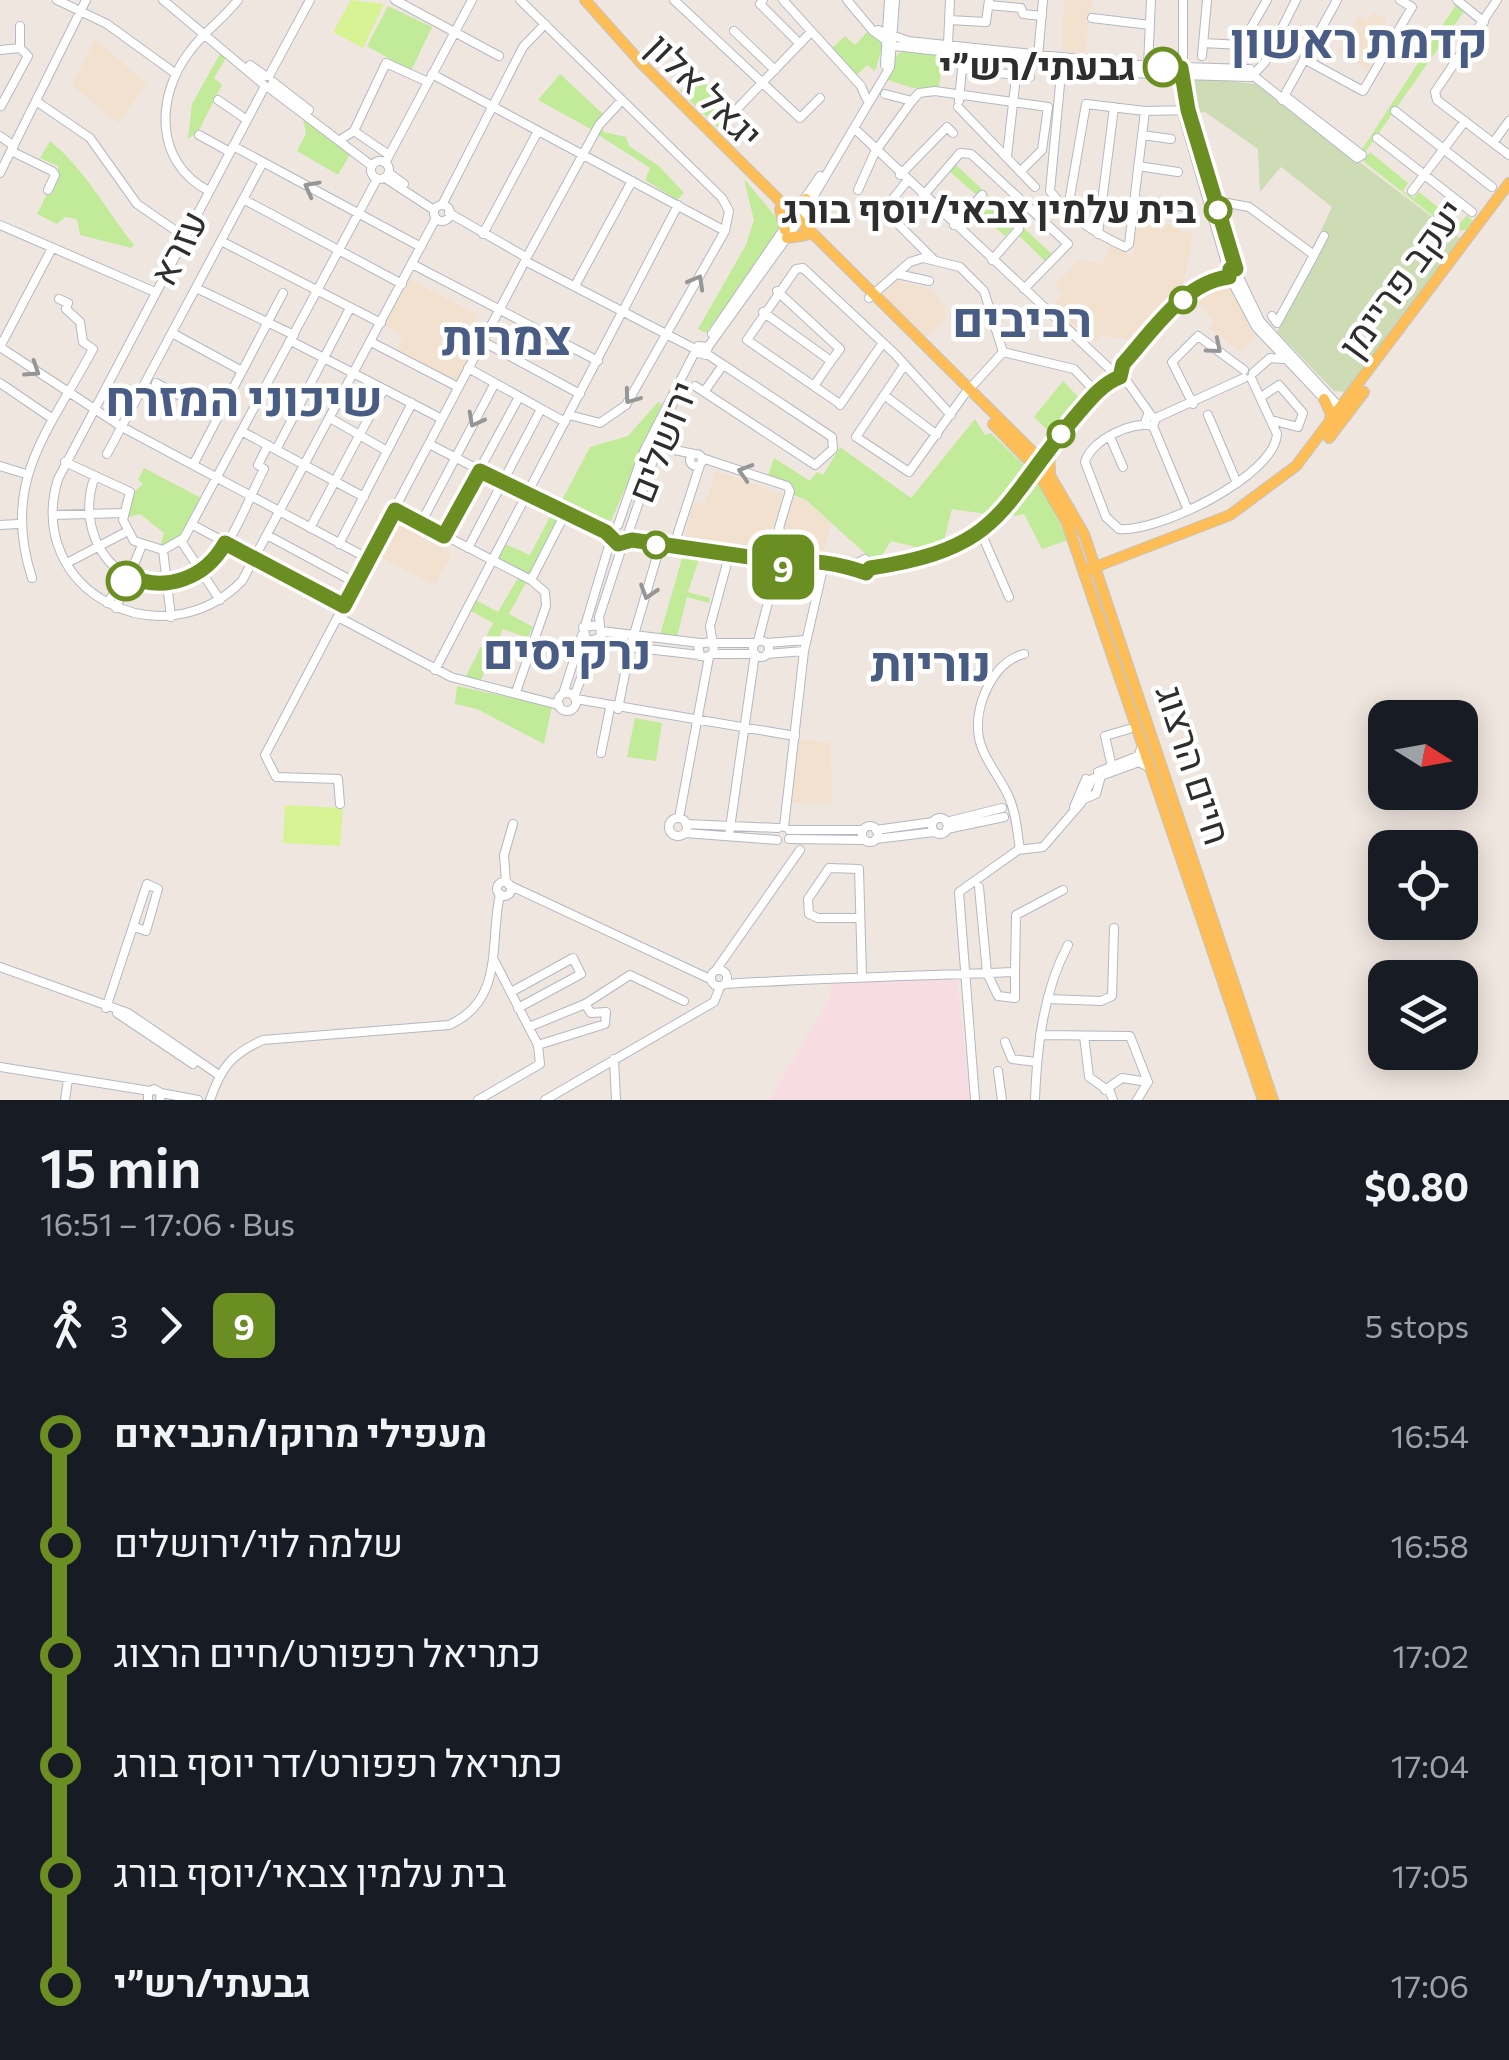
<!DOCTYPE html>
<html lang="en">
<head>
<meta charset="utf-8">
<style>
	:root { --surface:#171b24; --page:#242831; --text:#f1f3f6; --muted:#9ea1a6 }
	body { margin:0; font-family:Commissioner,Heebo,sans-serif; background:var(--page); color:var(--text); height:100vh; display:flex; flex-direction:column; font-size:38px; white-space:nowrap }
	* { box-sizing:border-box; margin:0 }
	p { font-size:32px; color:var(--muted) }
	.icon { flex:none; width:55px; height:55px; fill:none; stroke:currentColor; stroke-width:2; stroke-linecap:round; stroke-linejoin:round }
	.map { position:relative; height:1100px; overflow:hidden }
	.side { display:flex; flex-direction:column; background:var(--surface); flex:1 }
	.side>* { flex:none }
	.badge { padding:0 20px; border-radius:15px; font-size:35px; line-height:65px }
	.needle { width:65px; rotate:101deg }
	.tools { position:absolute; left:1368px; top:700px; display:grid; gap:20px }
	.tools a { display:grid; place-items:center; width:110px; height:110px; border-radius:20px; background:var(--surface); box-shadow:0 5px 25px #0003; font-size:50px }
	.map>.badge { position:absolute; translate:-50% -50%; box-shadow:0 0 0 5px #fff }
	.legs { display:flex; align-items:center; gap:15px; height:110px; padding:0 40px; font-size:32px }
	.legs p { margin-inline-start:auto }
	.summary { display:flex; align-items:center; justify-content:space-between; height:170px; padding:0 40px }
	h1 { font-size:55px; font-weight:600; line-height:75px }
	ul { padding:0 40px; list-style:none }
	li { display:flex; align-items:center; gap:35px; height:110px; font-size:38px }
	li i { display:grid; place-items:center; width:15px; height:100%; margin:0 12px; background:currentColor }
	li i::after { content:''; width:25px; height:25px; margin:-12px; border:8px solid; border-radius:50%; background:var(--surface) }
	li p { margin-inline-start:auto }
	li:first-child i { background:linear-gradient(#0000 50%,currentColor 0) }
	li:last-child i { background:linear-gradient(currentColor 50%,#0000 0) }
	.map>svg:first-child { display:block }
	.education { fill:#f2e1ce }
	.medical { fill:#f7dde2 }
	.green { fill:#c1eb98 }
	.cemetery { fill:#cedcb5 }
	.pitch { fill:#d8f393 }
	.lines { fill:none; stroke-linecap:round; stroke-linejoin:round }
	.minor-casing { stroke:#b3b8c2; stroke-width:10 }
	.major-casing { stroke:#c4c4c4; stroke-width:12 }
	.minor { stroke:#fff; stroke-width:8 }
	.major { stroke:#febe57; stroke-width:10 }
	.oneway { stroke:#969696 }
	.line-1-casing { stroke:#fff; stroke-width:22 }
	.line-1 { stroke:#6b8e23; stroke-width:15 }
	.stop-1-dot { fill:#fff; stroke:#6b8e23; stroke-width:5 }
	.labels { text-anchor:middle; stroke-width:9; stroke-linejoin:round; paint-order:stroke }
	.stop-label { font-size:38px; font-weight:bold; fill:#2e2e2e; stroke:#fff; text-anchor:end }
	.street-label { font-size:38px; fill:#2e2e2e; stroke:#fff }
	.district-label { font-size:48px; font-weight:bold; fill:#495c84; stroke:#fff }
</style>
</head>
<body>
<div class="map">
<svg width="1509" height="1100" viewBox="0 0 1509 1100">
	<rect width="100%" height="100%" fill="#f0e6e0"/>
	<!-- education -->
	<path class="education" d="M1064,0h28l-7,54 -23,-3z
		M1373,12l14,7 -3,5 7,4 -23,41 -30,-17 20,-36 9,5z
		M95,39l52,45 -29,39 -46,-38z
		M1137,221l44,4 -1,6 13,3 -10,55 -49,51 -31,-4 -8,6 -43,-35 11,-13 -8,-9 24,-25 23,5 8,-20 23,11z
		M409,279l69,36 -3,8 9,5 -27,53 -61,-31 7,-15 -18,-10z
		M894,280l38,9 13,18v13l-21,21 -44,-43z
		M1219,282h10l27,54 -15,15 -32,-23 5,-7 -20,-25z
		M716,471l68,24 -18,54 -81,-10 9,-38 11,3z
		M792,496l14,5 25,23 -9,35 -25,-3 -8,-6 -6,-26z
		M397,521l55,33 -17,31 -57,-29z
		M799,739l32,4 1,60h-41z"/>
	<!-- medical -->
	<path class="medical" d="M957,975l13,125h-201l60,-101 3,-18z"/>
	<!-- green -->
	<path class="green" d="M1457,3l8,7 -101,144 -3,-3z
		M388,6l44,21 -21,44 -44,-25z
		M867,32l16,13 -8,26 -8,-6 -11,11 -25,-27 14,-13 10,9z
		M908,50l35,3 -4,35h-26l-28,-9 13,-25z
		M221,52l6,4 -13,22 8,7 -24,47 -10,7 4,-35z
		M560,74l44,41 -10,16 -56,-31z
		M696,74l36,35 -15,18 -37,-36z
		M303,118l48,35 -13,22 -41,-24 9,-17z
		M601,124l3,8 22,5 3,9 30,20 25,27 -7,7 -32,-20 5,-12 -53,-34z
		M50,141c35,28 56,69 84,104l-3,3 -51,-13 -3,-16 -12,-2 -8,7 -20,-10 21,-42v-6l-18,-8z
		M1370,152l38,31 -5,8 11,7 5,-6 40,32 8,-9 6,6 -7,9 -14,1 -89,-70z
		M955,164l98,91 -7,7 -34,-33 -7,7 -32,-28 8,-9 -32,-28z
		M744,179l37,44 -2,10 -73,100 -8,-4 48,-84 8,-25z
		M1063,381l22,23 -30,33 -21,-20z
		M658,402l4,2 -51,117 -51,-17 30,-57 38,-11z
		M975,419l10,16 6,-2 46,45 31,62 -26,9 -18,-35 -9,2 -13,-9 -10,8 -40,-6 -9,35 -10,7 -42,-10 -11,17 -11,-1 -63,-57 -13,-5 -2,-11 -23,-9 6,-17 36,23 7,-9 6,3 17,-28 71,51z
		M144,468l59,31c-11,20 -19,43 -43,47l4,-13 -24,-19 -15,4 8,-25 10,-9 -5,-4z
		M552,513l7,4 -29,58 -31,-16 6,-15 25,11z
		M683,555l17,1 -12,36 22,6 -1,5 -22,-6 -10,40 -17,-2z
		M518,578l9,3 -18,33 24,13 -5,11 -25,-9 -22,51 -16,-2 28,-55 -22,-12 5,-11 22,12z
		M457,686l95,20 -8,38 -67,-35 -22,-5z
		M635,718l27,5 -6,38 -29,-4z"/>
	<!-- cemetery -->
	<path class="cemetery" d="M1192,77l64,7 208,157 -119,151 -11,-1 -57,-59 50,-93 -7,-6 12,-26 -51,-40 -21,25 -2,-43 -53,-37 -12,2 -6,-28z"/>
	<!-- pitch -->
	<path class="pitch" d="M351,0l33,4 -21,44 -30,-16z
		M285,805l58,3 -3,38 -57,-3z"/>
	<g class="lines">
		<defs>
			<path id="minor" d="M57,0l50,24 69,50
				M163,0l99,83
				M395,0l104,56
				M520,0l202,198 7,13 -4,20 -99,174 -26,18 -31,-8
				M674,0l126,118 20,-20
				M763,0l-3,4 40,40
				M783,0l78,86 5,12
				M847,0l26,31 21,15 253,28 104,3 14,-15 31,-62
				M1183,0v87l53,182
				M1457,0l27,22
				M1497,0l-62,92 2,8 72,55
				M989,5l32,3 2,6 19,2
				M1092,18l58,7
				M949,20l37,2 3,-22
				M20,26v22
				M878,30l30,11 240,25 102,3
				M734,31l41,39
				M1203,43l38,2 26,-45
				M948,44l2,-44
				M0,50l20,-2 8,8 -27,50
				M1202,56l5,-56
				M1038,57l5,-57
				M1304,59l59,32 49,-84 -12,-7
				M1062,63l-12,128c21,27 43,41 75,56l4,-3 16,-133
				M250,65l16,11
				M885,65l4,-65
				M1148,66l3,-66
				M992,72l38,5
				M1179,72l3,40 46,158
				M1250,73l107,85 5,-3
				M432,74l293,157
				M269,76l41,-76
				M273,82l36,28
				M265,86l-207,393c-34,112 104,183 184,102l194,-363
				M268,87l104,79
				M885,94l27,7
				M1289,99l73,56
				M218,100l29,20
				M1282,100l55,-100
				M36,101l54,37 47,66 48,33
				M959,101l3,-32 21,2
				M958,107l77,80
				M736,110l75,-78
				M1395,111l97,76
				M854,128l256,241
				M354,131l35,24
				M199,135l31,17
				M1142,135l29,4
				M0,136l14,10
				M343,138l11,-7 32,-68 42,19
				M1377,138l95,74
				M1493,143l16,-22
				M233,146l188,101
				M11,151l41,20 3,4 -7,15
				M1007,156l10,-88
				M371 170a9 9 0 1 1 18 0a9 9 0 1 1-18 0Z
				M385,163l87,-163
				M1138,166l40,6
				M0,173l86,-173
				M389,173l15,11
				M900,175l47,-48 6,6
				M385,178l49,32
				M907,181l-23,29 51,51
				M858,190l17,-38 37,-51 7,-8 16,-2 113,16 -6,43 -21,21
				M209,191c-56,-29 -53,-96 -19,-140 14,-19 34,-33 48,-51
				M1412,191l53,-70
				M923,196l37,-43 11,1 10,9 87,81 -44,45
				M243,199l159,85
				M1134,200l53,7
				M1216,201l33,6 65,48 -37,68 -5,-7
				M442,205l81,-158 22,-23
				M434 213a8 8 0 1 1 16 0a8 8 0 1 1-16 0Z
				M1068,208l18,-104 59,7 46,-1
				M449,213l75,43
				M0,225l155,67
				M954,225l28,-30
				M483,234l55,-103
				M1098,234l16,-127
				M221,241l160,82
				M528,255l71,-130 23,-25
				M1314,255l10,-19
				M992,260l27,-31
				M529,263l168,87
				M412,264l186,97
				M897,274l32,7
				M1238,275l22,46 81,88
				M1230,278l26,49 71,75
				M576,284l56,-103
				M196,288l98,47
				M869,298l41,-36 13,-4 37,9 24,24 19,61
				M624,309l54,-104
				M763,312l68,49 9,-12 -63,-58
				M172,333l70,38
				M712,334l108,-158
				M291,341l151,78
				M482,341l98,53
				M371,342l87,45
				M0,347l122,80 247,132
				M0,347l51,-97
				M708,347l91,-126 91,-154 5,-67
				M1003,352l71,17 23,24
				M903,367l-47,70 53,35 55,-77 39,-43
				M468,368l97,54
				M1120,371l72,-80 36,-19
				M1121,373l29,41
				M1253,373l17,-15 12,1
				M0,383l50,34
				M156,383l63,33
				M267,386l33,18
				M695,386l120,79 18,-16 -1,-12 -125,-83
				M814,386l17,-25
				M704,392l19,-27
				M884,395l53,40
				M1261,397l18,-12 24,28 -5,14 -27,-7
				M840,404l-93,-64 49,-71 7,-1 92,86 56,61
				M1193,404l-21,-42 26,-26 46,34
				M840,405l42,-61
				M1208,415l29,68
				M330,418l57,33
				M1156,418l88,-40
				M1145,423l3,-9 8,4 -3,8c-20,-6 -62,14 -68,36l21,55 13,12c38,4 156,-53 158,-95l-26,-56
				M1153,426l34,82
				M243,432l121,65
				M1110,437l13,30
				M429,444l181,93
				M276,450l74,-142
				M654,451l11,-3 29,6
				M107,454l156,-292
				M1046,454l67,-75
				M690 460a6 6 0 1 1 12 0a6 6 0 1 1-12 0Z
				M702,458l85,28 3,5 -11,37 9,25
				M65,462l65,30 -7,28 11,21 29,9 21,-12 193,-359
				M193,465l90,-172
				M0,466l23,7
				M95,476c-27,72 46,143 111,92 27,-22 42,-69 58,-99l-6,-4 10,-20
				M395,510l136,70 14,12 1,14 -30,86
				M53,515l70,-2
				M421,523l74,-140
				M0,525l18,-1
				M193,525l151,81
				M618,525l26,-74 54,-105 10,1 -2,8 -8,-2
				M977,526l6,2 -1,7 -7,-2z
				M310,528l74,-139
				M629,531l44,-129
				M984,531l20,-19 33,-48
				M267,535l89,48
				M444,535l75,-138
				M982,535l27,62
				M181,541l39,59
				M627,541l150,21
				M339,544l73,-141
				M468,548l73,-139
				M673,548l27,-83
				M163,550l8,67
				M777 559a7 7 0 1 1 14 0a7 7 0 1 1-14 0Z
				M791,556l66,7
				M791,562l20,1
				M67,563l59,-31
				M871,568l-6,-9 -8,4 7,10 65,-14 48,-24
				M32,578c-32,-98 18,-148 61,-229l-10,-7 -3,-20 -14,-13 2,-6 -9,-4
				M531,580l34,-66
				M107,603l21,-28
				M116,608l26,-63
				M338,617l113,60 108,28
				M598,625l-15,2 4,15 14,-5 -2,-20 24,-73
				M585,626l26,-87
				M601,631l99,12
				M633,638l27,-92
				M758,641l20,-77
				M753 649a8 8 0 1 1 16 0a8 8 0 1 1-16 0Z
				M710,642l-12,2 2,12 9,1 5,-6 -4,-25 19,-70
				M595,643l104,12
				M711,643h44
				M767,643l39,-3
				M712,654h43
				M767,654l37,-3
				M435,670l187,-358
				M558 702a9 9 0 1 1 18 0a9 9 0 1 1-18 0Z
				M563,694l19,-59
				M574,697l20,-54
				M576,699l219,37
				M618,709l12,-61
				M601,753l9,-45
				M1112,767l-7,-31 24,-7
				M1098,772l40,-16 5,-12
				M1082,800l14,-6 5,-18
				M340,804l-2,-25 -62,-2 -11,-22 259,-492
				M1074,807l12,-28
				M669 827a9 9 0 1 1 18 0a9 9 0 1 1-18 0Z
				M679,818l30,-161
				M932 826a8 8 0 1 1 16 0a8 8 0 1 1-16 0Z
				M946,822l56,-14
				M686,824l92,4
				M862 834a8 8 0 1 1 16 0a8 8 0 1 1-16 0Z
				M784,827l20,-176 20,-87
				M947,829l57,-12
				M789,830h74
				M876,830l57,-8
				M685,833l92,7
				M729,835l26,-181
				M789,839l76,1
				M876,839l58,-7
				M1020,849c-3,-18 -4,-37 -12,-54 -9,-19 -25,-37 -29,-57 -6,-32 14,-76 45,-84
				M506,882l-2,-27 9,-31
				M497 889a7 7 0 1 1 14 0a7 7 0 1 1-14 0Z
				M509,885l201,94
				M859,918h-41l-9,-4 -1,-15 21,-31 30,1 3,108
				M0,967l128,46 91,62
				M711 978a8 8 0 1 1 16 0a8 8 0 1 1-16 0Z
				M716,970l84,-120
				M1015,972l1,-57 47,-25
				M725,984c96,-6 193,-8 290,-12v26l-17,-2 -11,-23 -8,-86
				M511,992l62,-34 8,16 -63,34
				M1048,999l53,2 11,-5 2,-68
				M106,1008l41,-124 11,5 -12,42 -11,-4
				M117,1013l76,51
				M529,1027l56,-23 45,-29 54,26
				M1040,1035l90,1 18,46
				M1084,1036l5,41 21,15 3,8
				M1005,1042l7,17 24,3
				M538,1045l67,-21 1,-12 -15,1 -6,-9
				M614,1059l2,41
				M0,1067l150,24
				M998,1071l4,29
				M1105,1090l17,-12 26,4 -11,18
				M161,1093l37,7
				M65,1100l3,-21
				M148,1100v-7l6,-4 7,4 -1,7
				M210,1100c11,-32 21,-46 53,-60l186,-15c56,-25 40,-81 51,-131
				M478,1100l62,-36 -2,-19 -43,-83
				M545,1100l169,-98 6,-15
				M975,1100l-16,-208 59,-42 25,-3 38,-44 11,-24 47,-17 11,6
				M1035,1100c2,-53 8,-108 33,-155"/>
			<path id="major" d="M585,0l58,65 398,395 43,74 189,566
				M784,206h12l10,-7
				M780,209l5,21
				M787,238l19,-3
				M1324,399l7,15 -2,12
				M993,424l42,43 32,56 196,577
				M1329,438l35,-46
				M1049,451l1,20
				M1023,484l11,-7 10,4
				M1090,569l140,-54 66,-49 213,-283"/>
		</defs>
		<!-- minor casing -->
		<use href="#minor" class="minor-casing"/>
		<!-- major casing -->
		<use href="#major" class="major-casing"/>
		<!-- minor -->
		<use href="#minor" class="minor"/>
		<!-- major -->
		<use href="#major" class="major"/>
	</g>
	<!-- one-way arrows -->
	<defs><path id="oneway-chevron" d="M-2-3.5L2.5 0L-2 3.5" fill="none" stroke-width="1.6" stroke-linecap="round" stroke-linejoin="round" transform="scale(2.5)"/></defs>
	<g class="oneway">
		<use href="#oneway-chevron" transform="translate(311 188) rotate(-152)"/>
		<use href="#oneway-chevron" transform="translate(697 282) rotate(-61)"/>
		<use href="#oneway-chevron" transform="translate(1215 347) rotate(40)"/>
		<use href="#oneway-chevron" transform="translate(33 370) rotate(33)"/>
		<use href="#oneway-chevron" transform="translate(631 397) rotate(126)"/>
		<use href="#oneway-chevron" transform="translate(475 420) rotate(118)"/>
		<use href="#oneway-chevron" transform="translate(745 472) rotate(-163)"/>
		<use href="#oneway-chevron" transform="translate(648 592) rotate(107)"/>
	</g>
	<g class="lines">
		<defs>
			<path id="line-1" d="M126,581l2,-6c36,19 78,3 97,-32l119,63 51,-96 49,26 36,-65 126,61 12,12 14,-4 138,20 14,7c20,-12 62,-1 82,6l4,-5c133,-20 127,-58 205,-151 13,-15 26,-33 45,-40l3,-13c29,-32 61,-82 106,-87l1,-8h6l-48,-159 -7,-42 -18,-1"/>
		</defs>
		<!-- line-1 casing -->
		<use href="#line-1" class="line-1-casing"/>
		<!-- line-1 -->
		<use href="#line-1" class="line-1"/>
	</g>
	<!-- markers -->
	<g class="stop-1-dot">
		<circle cx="1163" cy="67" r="18"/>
		<circle cx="1218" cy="210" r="12"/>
		<circle cx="1183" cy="300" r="12"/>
		<circle cx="1061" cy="434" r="12"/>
		<circle cx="656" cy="545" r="12"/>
		<circle cx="126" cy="581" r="18"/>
	</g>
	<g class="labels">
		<!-- stop labels -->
		<g class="stop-label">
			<text x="1136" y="80">גבעתי/רש״י</text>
			<text x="1196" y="223">בית עלמין צבאי/יוסף בורג</text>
		</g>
		<!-- street labels -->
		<g class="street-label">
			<text transform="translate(704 91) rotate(45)" y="13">יגאל אלון</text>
			<text transform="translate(179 248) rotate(-62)" y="13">עזרא</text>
			<text transform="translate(1402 279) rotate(-54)" y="13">יעקב פריימן</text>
			<text transform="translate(663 442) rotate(-68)" y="13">ירושלים</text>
			<text transform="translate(1193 765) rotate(72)" y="13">חיים הרצוג</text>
		</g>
		<!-- district labels -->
		<g class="district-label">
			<text x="1359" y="58">קדמת ראשון</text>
			<text x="1022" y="337">רביבים</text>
			<text x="507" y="355">צמרות</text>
			<text x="244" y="416">שיכוני המזרח</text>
			<text x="567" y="669">נרקיסים</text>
			<text x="931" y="681">נוריות</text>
		</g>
	</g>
</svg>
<div class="tools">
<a><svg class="needle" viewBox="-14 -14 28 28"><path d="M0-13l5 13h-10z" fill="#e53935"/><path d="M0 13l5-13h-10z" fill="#9ea1a6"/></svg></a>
<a><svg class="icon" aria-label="locate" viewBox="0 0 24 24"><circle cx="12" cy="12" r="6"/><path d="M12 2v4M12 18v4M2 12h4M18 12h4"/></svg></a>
<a><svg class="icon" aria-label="layers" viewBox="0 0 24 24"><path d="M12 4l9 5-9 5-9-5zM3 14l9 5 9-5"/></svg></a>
</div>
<b class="badge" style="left:783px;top:567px;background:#6b8e23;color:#fff">9</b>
</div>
<section class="side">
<div class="summary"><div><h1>15 min</h1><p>16:51 – 17:06 · Bus</p></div><b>$0.80</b></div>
<div class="legs"><svg class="icon" aria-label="walk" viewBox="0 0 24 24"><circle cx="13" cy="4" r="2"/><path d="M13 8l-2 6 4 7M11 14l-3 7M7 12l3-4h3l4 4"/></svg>3<svg class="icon" aria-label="forward" viewBox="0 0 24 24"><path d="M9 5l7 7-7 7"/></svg><b class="badge" style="background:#6b8e23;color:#fff">9</b><p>5 stops</p></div>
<ul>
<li><i style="color:#6b8e23"></i><b>מעפילי מרוקו/הנביאים</b><p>16:54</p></li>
<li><i style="color:#6b8e23"></i><span>שלמה לוי/ירושלים</span><p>16:58</p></li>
<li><i style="color:#6b8e23"></i><span>כתריאל רפפורט/חיים הרצוג</span><p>17:02</p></li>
<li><i style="color:#6b8e23"></i><span>כתריאל רפפורט/דר יוסף בורג</span><p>17:04</p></li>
<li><i style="color:#6b8e23"></i><span>בית עלמין צבאי/יוסף בורג</span><p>17:05</p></li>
<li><i style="color:#6b8e23"></i><b>גבעתי/רש״י</b><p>17:06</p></li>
</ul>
</section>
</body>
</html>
